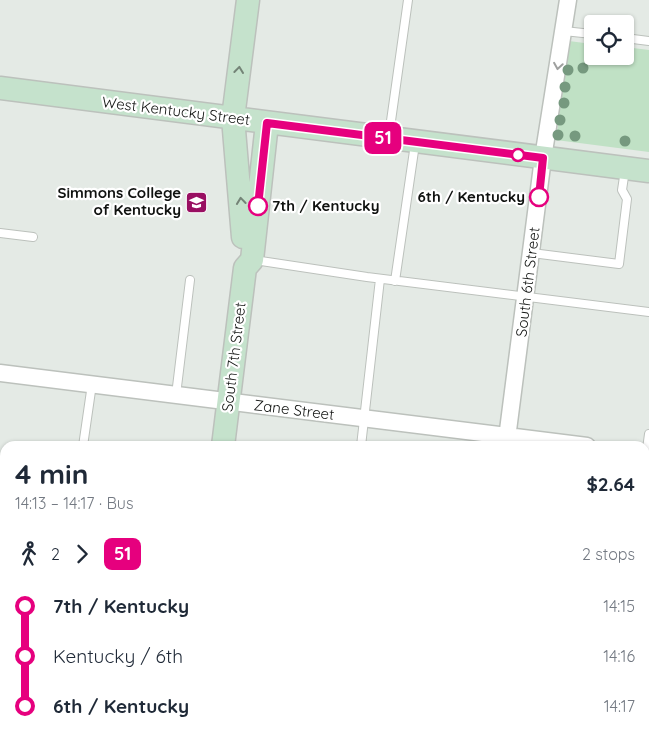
<!DOCTYPE html>
<html lang="en">
<head>
<meta charset="utf-8">
<style>
	:root { --surface:#fff; --page:#f6f6f7; --text:#1f2937; --muted:#747a83 }
	body { margin:0; font-family:Quicksand,sans-serif; background:var(--page); color:var(--text); height:100vh; display:flex; flex-direction:column; font-size:19px; white-space:nowrap }
	* { box-sizing:border-box; margin:0 }
	p { font-size:16px; color:var(--muted) }
	.icon { flex:none; width:28px; height:28px; fill:none; stroke:currentColor; stroke-width:2; stroke-linecap:round; stroke-linejoin:round }
	.map { position:relative; flex:1; overflow:hidden }
	.panel { position:absolute; left:0px; top:441px; width:650px; height:301px; display:flex; flex-direction:column; background:var(--surface); border-radius:15px 15px 0 0; box-shadow:0 1px 4px #0004 }
	.panel>* { flex:none }
	.badge { padding:0 10px; border-radius:8px; font-size:18px; line-height:32px }
	.controls { position:absolute; left:584px; top:15px; display:grid; gap:10px }
	.controls a { display:grid; place-items:center; width:50px; height:50px; border-radius:5px; background:var(--surface); box-shadow:0 1px 4px #0004; font-size:25px }
	.map>.badge { position:absolute; translate:-50% -50%; box-shadow:0 0 0 2px #fff }
	.legs { display:flex; align-items:center; gap:8px; height:55px; padding:0 15px; font-size:16px }
	.legs p { margin-inline-start:auto }
	.headline { display:flex; align-items:center; justify-content:space-between; height:85px; padding:0 15px }
	h1 { font-size:28px; font-weight:800; line-height:38px }
	ul { padding:0 15px; list-style:none }
	li { display:flex; align-items:center; gap:18px; height:50px; font-size:19px }
	li i { display:grid; place-items:center; width:8px; height:100%; margin:0 6px; background:currentColor }
	li i::after { content:''; width:12px; height:12px; margin:-6px; border:4px solid; border-radius:50%; background:var(--surface) }
	li p { margin-inline-start:auto }
	li:first-child i { background:linear-gradient(#0000 50%,currentColor 0) }
	li:last-child i { background:linear-gradient(currentColor 50%,#0000 0) }
	.map>svg:first-child { display:block }
	.green { fill:#c0e1c5 }
	.lines { fill:none; stroke-linecap:round; stroke-linejoin:round }
	.lane-casing { stroke:#bcc1bc; stroke-width:10 }
	.street-casing { stroke:#bcc1bc; stroke-width:19 }
	.secondary-casing { stroke:#bcc1bc; stroke-width:25 }
	.lane { stroke:#fff; stroke-width:8 }
	.street { stroke:#fff; stroke-width:16 }
	.secondary { stroke:#c5e2cc; stroke-width:22 }
	.tree { fill:#76997f }
	.oneway { stroke:#9fa09f }
	.oneway2 { stroke:#748477 }
	.line-1-casing { stroke:#fff; stroke-width:11 }
	.line-1 { stroke:#e6007e; stroke-width:8 }
	.stop-1-dot { fill:#fff; stroke:#e6007e; stroke-width:2.5 }
	.labels { text-anchor:middle; stroke-width:4.5; stroke-linejoin:round; paint-order:stroke }
	.street-label { font-size:15px; fill:#101210; stroke:#fff }
	.poi-label { font-size:15px; font-weight:bold; fill:#101210; stroke:#fff; text-anchor:end }
	.stop-label { font-size:15px; font-weight:bold; fill:#101210; stroke:#fff; text-anchor:end }
</style>
</head>
<body>
<div class="map">
<svg width="649" height="742" viewBox="0 0 649 742">
	<rect width="100%" height="100%" fill="#e4eae5"/>
	<!-- green -->
	<path class="green" d="M569,41l23,3v12h33v-9l24,3v102l-93,-12z"/>
	<g class="lines">
		<defs>
			<path id="lane" d="M564,31l28,3
				M625,38l24,3
				M389,135l19,-135
				M0,233l33,4
				M532,253l87,11 8,-65 -5,-9 3,-20
				M254,260l113,17 282,35
				M395,281l20,-137
				M176,395l14,-115
				M83,446l9,-62
				M361,446l19,-167
				M645,464l4,-30
				M0,508l5,1
				M645,612h4
				M44,742l1,-4
				M328,742l1,-4"/>
			<path id="street" d="M0,373l587,73
				M506,446l37,-288 25,-158
				M645,453l4,1
				M465,742v-4"/>
			<path id="secondary" d="M0,88l649,83
				M243,237l-10,-119 15,-118
				M223,446l22,-178 7,-8 15,-137
				M0,644h5
				M645,729l4,1
				M186,742l1,-4"/>
		</defs>
		<!-- lane casing -->
		<use href="#lane" class="lane-casing"/>
		<!-- street casing -->
		<use href="#street" class="street-casing"/>
		<!-- secondary casing -->
		<use href="#secondary" class="secondary-casing"/>
		<!-- lane -->
		<use href="#lane" class="lane"/>
		<!-- street -->
		<use href="#street" class="street"/>
		<!-- secondary -->
		<use href="#secondary" class="secondary"/>
	</g>
	<!-- trees -->
	<g class="tree">
		<circle cx="583" cy="68" r="5.5"/>
		<circle cx="568" cy="70" r="5.5"/>
		<circle cx="565" cy="87" r="5.5"/>
		<circle cx="564" cy="103" r="5.5"/>
		<circle cx="560" cy="120" r="5.5"/>
		<circle cx="558" cy="135" r="5.5"/>
		<circle cx="575" cy="136" r="5.5"/>
		<circle cx="625" cy="141" r="5.5"/>
	</g>
	<!-- one-way arrows -->
	<defs><path id="oneway-chevron" d="M-2-3.5L2.5 0L-2 3.5" fill="none" stroke-width="1.6" stroke-linecap="round" stroke-linejoin="round" transform="scale(1.25)"/></defs>
	<use class="oneway" href="#oneway-chevron" transform="translate(558 66) rotate(99)"/>
	<g class="oneway2">
		<use href="#oneway-chevron" transform="translate(239 70) rotate(-83)"/>
		<use href="#oneway-chevron" transform="translate(241 201) rotate(-96)"/>
	</g>
	<g class="lines">
		<defs>
			<path id="line-1" d="M258,206l9,-83 276,35 -4,39"/>
		</defs>
		<!-- line-1 casing -->
		<use href="#line-1" class="line-1-casing"/>
		<!-- line-1 -->
		<use href="#line-1" class="line-1"/>
	</g>
	<!-- icons -->
	<defs>
		<symbol id="university-square" viewBox="-11 -11 22 22"><rect x="-9" y="-9" width="18" height="18" rx="4" fill="#990f62" stroke="#fff"/><path d="M0-5L7-2L0 1L-7-2ZM-4 1L0 2.5L4 1V4Q0 6-4 4Z" fill="#fff"/></symbol>
	</defs>
	<g fill-rule="evenodd">
		<use href="#university-square" x="184" y="190" width="25" height="25"/>
	</g>
	<!-- markers -->
	<g class="stop-1-dot">
		<circle cx="518" cy="155" r="6"/>
		<circle cx="539" cy="197" r="9"/>
		<circle cx="258" cy="206" r="9"/>
	</g>
	<g class="labels">
		<!-- street labels -->
		<g class="street-label">
			<text transform="translate(176 111) rotate(7)" y="5">West Kentucky Street</text>
			<text transform="translate(528 282) rotate(-83)" y="5">South 6th Street</text>
			<text transform="translate(234 357) rotate(-83)" y="5">South 7th Street</text>
			<text transform="translate(294 410) rotate(7)" y="5">Zane Street</text>
		</g>
		<!-- poi labels -->
		<g class="poi-label">
			<text x="181" y="198">Simmons College<tspan x="181" dy="17">of Kentucky</tspan></text>
		</g>
		<!-- stop labels -->
		<g class="stop-label">
			<text x="525" y="202">6th / Kentucky</text>
			<text x="272" y="211" text-anchor="start">7th / Kentucky</text>
		</g>
	</g>
</svg>
<div class="controls">
<a><svg class="icon" aria-label="locate" viewBox="0 0 24 24"><circle cx="12" cy="12" r="6"/><path d="M12 2v4M12 18v4M2 12h4M18 12h4"/></svg></a>
</div>
<b class="badge" style="left:383px;top:138px;background:#e6007e;color:#fff">51</b>
<section class="panel">
<div class="headline"><div><h1>4 min</h1><p>14:13 – 14:17 · Bus</p></div><b>$2.64</b></div>
<div class="legs"><svg class="icon" aria-label="walk" viewBox="0 0 24 24"><circle cx="13" cy="4" r="2"/><path d="M13 8l-2 6 4 7M11 14l-3 7M7 12l3-4h3l4 4"/></svg>2<svg class="icon" aria-label="forward" viewBox="0 0 24 24"><path d="M9 5l7 7-7 7"/></svg><b class="badge" style="background:#e6007e;color:#fff">51</b><p>2 stops</p></div>
<ul>
<li><i style="color:#e6007e"></i><b>7th / Kentucky</b><p>14:15</p></li>
<li><i style="color:#e6007e"></i><span>Kentucky / 6th</span><p>14:16</p></li>
<li><i style="color:#e6007e"></i><b>6th / Kentucky</b><p>14:17</p></li>
</ul>
</section>
</div>
</body>
</html>
